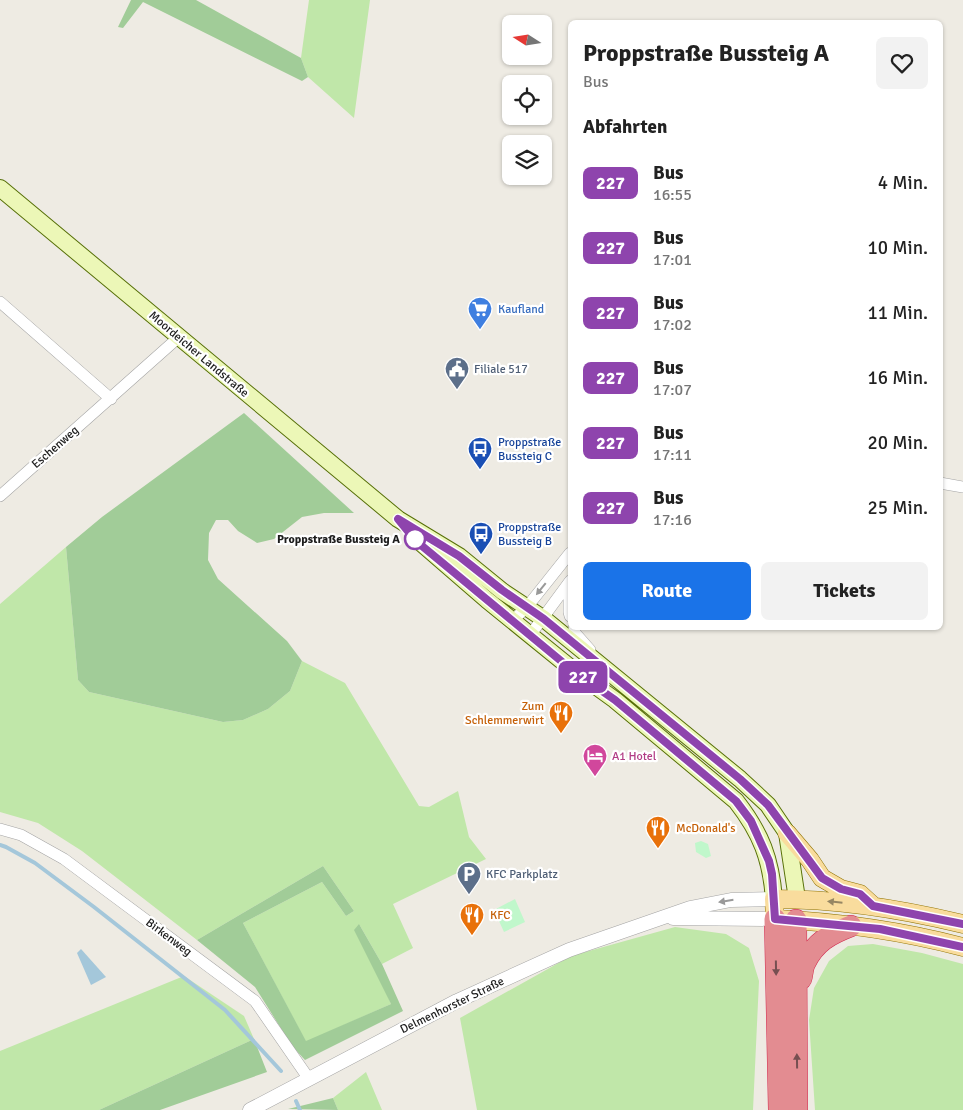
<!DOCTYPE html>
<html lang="de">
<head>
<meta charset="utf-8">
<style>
	:root { --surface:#fff; --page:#f2f2f2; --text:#222; --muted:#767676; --accent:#1a73e8 }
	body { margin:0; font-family:Signika,sans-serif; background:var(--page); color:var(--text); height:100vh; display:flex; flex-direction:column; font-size:19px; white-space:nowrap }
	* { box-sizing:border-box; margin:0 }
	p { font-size:16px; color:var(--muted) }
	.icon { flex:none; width:28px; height:28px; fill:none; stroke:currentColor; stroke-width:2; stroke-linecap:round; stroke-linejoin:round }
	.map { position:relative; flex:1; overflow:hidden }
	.sheet { position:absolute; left:568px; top:20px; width:375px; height:610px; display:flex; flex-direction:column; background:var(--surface); border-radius:8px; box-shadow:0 1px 4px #0004 }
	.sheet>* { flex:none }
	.badge { padding:0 10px; border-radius:8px; font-size:18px; line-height:32px }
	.needle { width:32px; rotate:282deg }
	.tools { position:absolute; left:502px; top:15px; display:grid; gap:10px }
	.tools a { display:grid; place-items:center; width:50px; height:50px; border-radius:8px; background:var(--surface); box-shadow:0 1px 4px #0004; font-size:25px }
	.map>.badge { position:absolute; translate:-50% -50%; box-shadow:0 0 0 2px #fff }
	h2 { padding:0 15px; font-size:19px; line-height:45px }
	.round { display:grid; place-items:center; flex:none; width:52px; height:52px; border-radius:8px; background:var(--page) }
	.head { display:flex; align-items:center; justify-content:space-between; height:85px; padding:0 15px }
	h1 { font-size:24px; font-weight:700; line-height:38px }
	.button { display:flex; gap:10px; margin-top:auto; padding:10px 15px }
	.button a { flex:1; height:58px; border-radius:8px; background:var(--accent); color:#fff; font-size:20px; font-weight:700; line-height:58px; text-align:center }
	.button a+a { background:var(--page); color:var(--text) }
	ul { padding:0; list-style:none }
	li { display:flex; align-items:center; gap:15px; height:65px; padding:0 15px }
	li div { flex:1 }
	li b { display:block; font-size:19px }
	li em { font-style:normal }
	li .badge { min-width:55px; font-weight:700; text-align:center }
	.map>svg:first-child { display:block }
	.grass { fill:#c0e7a9 }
	.forest { fill:#a1cc98 }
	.park { fill:#c0f7cb }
	.water { fill:#a4c7da }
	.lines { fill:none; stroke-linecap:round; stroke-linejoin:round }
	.stream { stroke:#a4c7da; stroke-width:4 }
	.minor-casing { stroke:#a4a4a4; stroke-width:12 }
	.tertiary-casing { stroke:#a4a4a4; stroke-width:15 }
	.secondary-casing { stroke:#577008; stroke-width:18 }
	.primary-casing { stroke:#917404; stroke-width:19 }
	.motorway-casing { stroke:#d3294e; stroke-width:22 }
	.minor { stroke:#fff; stroke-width:11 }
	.tertiary { stroke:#fff; stroke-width:14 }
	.secondary { stroke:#ecf7b7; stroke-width:16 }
	.primary { stroke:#f9dc9d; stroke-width:18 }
	.motorway { stroke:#e38c91; stroke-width:21 }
	.oneway { fill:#999 }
	.oneway2 { fill:#968663 }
	.oneway3 { fill:#764f51 }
	.line-casing { stroke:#fff; stroke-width:11 }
	.line { stroke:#8e44ad; stroke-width:8 }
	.stop-dot { fill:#fff; stroke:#8e44ad; stroke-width:2.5 }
	.labels { text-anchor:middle; stroke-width:4.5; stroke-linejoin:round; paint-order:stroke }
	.shop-label { font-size:12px; fill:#366cbe; stroke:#fff; text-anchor:start }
	.street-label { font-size:12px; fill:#1d1d1d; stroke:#fff }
	.service-label { font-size:12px; fill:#4e5e75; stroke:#fff; text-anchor:start }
	.transit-label { font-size:12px; fill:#164399; stroke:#fff; text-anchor:start }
	.stop-label { font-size:12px; font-weight:bold; fill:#1d1d1d; stroke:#fff; text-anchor:end }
	.food-label { font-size:12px; fill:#c56008; stroke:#fff; text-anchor:start }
	.hotel-label { font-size:12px; fill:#b23c85; stroke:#fff; text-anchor:start }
</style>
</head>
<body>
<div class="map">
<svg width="963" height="1110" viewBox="0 0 963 1110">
	<rect width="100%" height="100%" fill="#eeebe3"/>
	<!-- grass -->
	<path class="grass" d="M309,0h61l-16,118 -46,-41 -7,-19z
		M66,547l12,133 11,12 134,30 20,-2 25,-11 22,-18 12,-30 43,22 74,123 10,1 29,-16 11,46 17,22 -93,45 20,44 -31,16 -23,-40 32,80 -85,38 -63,-119 79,-41 24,34 8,-5 -31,-45 -126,74 -115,-89 -44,-28 -38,-11v-208z
		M675,927l51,7 23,14 10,33 -6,129h-276l-17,-92 111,-62z
		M873,944l49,9 41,11v146h-148l-6,-90 5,-32 15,-27 19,-15z
		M184,976l60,40 10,23 -155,71h-99v-59z
		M366,1072l16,38h-44l-5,-12z"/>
	<!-- forest -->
	<path class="forest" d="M131,0h65l105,58 7,19 -6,4 -159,-79 -20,26 -5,-1z
		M244,413l110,100h-30l-22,4 -28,22 -17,4 -19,-12 -10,-11h-12l-7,13 -1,27 10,19 69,62 15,20 -12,30 -22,18 -25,11 -20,2 -134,-30 -11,-12 -12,-133 36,-30z
		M323,866l31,45 -8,5 -24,-34 -79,41 63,118 85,-37 -37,-74 5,-6 23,40 21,47 -98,49 -13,-14 -37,-59 -58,-47z
		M254,1039l13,33 -107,38h-61z
		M333,1098l5,12 -50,-1z"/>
	<!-- park -->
	<path class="park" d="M701,841l7,3 3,12 -5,2 -10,-6 -1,-9z
		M515,899l10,23 -21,10 -10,-22z"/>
	<!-- water -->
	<path class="water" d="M81,949l25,28 -15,8 -14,-32z"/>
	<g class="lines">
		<!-- stream -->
		<path class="stream" d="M0,845l6,2 29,16 59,44 131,103 56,61
			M296,1101l4,9"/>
		<defs>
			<path id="minor" d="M0,302l111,97
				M940,483l23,4
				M0,496l179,-159
				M569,583v29l1,4
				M513,620l14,-13 43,-54
				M574,628l1,5 15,17
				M531,634l39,-53
				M0,829l21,6 43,24 191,142 54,78"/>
			<path id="tertiary" d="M673,918l102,1
				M250,1110l207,-109 112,-51 121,-42 41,-8 43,-1"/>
			<path id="secondary" d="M0,188l398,331 61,37 43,35 42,28 196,160 28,26 19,28 10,66
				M413,536l74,64 85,69 43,31 121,101c25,32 35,58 38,98"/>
			<path id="primary" d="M787,833l23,27 12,18 19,11 19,5 11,10
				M963,924c-62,-15 -125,-25 -189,-25l1,20c63,3 127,12 188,28"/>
			<path id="motorway" d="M775,919l4,191
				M796,920l1,190
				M801,979c2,-5 1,-11 4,-16 10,-21 25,-29 46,-37"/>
		</defs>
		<!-- minor casing -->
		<use href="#minor" class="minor-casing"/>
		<!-- tertiary casing -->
		<use href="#tertiary" class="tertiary-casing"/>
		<!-- secondary casing -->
		<use href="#secondary" class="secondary-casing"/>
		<!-- primary casing -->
		<use href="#primary" class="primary-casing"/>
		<!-- motorway casing -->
		<use href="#motorway" class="motorway-casing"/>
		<!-- minor -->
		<use href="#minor" class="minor"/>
		<!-- tertiary -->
		<use href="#tertiary" class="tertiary"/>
		<!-- secondary -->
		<use href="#secondary" class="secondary"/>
		<!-- primary -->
		<use href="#primary" class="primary"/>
		<!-- motorway -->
		<use href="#motorway" class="motorway"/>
	</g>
	<!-- one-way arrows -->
	<defs><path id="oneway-solid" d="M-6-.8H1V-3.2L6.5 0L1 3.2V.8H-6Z" transform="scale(1.25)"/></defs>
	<g class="oneway">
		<use href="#oneway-solid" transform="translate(541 589) rotate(129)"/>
		<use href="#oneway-solid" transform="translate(726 901) rotate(171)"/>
	</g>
	<use class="oneway2" href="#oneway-solid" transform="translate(835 902) rotate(-174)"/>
	<g class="oneway3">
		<use href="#oneway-solid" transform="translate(776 968) rotate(89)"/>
		<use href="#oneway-solid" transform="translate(797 1061) rotate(-91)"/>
	</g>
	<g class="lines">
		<defs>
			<path id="line" d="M963,924l-90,-18 -13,-12 -19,-5 -19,-11 -54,-73 -28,-26 -196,-160 -42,-29 -43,-34 -61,-37 18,22 156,129 43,30 121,101 15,20 18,40 3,13 3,45 105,10 83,18"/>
		</defs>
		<!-- line casing -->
		<use href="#line" class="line-casing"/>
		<!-- line -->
		<use href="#line" class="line"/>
	</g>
	<!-- icons -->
	<defs>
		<symbol id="supermarket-pin" viewBox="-11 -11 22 30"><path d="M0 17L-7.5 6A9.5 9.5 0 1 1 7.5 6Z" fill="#3f7fe0" stroke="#fff"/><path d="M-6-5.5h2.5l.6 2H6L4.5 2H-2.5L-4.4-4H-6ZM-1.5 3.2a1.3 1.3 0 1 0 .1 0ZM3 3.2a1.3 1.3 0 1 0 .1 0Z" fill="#fff"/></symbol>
		<symbol id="civic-pin" viewBox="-11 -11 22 30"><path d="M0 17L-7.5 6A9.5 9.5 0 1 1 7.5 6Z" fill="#5c6f8a" stroke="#fff"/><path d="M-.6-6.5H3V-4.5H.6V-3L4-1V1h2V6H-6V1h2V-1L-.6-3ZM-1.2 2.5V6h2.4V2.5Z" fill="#fff"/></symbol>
		<symbol id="bus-pin" viewBox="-11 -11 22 30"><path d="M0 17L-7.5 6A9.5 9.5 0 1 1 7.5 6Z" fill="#1a4fb4" stroke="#fff"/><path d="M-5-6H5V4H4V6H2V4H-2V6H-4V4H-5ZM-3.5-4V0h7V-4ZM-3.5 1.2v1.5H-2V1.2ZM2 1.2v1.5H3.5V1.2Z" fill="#fff"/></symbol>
		<symbol id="restaurant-pin" viewBox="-11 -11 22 30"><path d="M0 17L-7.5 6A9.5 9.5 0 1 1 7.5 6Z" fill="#e8710a" stroke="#fff"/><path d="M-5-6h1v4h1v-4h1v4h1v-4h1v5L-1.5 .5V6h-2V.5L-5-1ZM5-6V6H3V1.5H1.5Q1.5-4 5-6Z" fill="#fff"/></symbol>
		<symbol id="hotel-pin" viewBox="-11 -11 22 30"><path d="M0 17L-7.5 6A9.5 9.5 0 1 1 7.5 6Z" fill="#d1479c" stroke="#fff"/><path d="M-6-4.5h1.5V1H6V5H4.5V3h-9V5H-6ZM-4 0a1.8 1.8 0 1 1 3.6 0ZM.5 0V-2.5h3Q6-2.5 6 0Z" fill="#fff"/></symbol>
		<symbol id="parking-pin" viewBox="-11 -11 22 30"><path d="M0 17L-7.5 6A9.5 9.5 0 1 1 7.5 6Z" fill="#5c6f8a" stroke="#fff"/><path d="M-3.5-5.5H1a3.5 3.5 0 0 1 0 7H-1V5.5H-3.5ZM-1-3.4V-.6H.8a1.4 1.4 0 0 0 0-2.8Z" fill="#fff"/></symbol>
	</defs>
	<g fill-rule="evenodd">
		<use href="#supermarket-pin" x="466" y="295" width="28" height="38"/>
		<use href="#civic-pin" x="443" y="355" width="28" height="38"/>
		<use href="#bus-pin" x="466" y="435" width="28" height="38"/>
		<use href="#bus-pin" x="467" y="520" width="28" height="38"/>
		<use href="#restaurant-pin" x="547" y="699" width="28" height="38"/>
		<use href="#hotel-pin" x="581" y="742" width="28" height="38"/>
		<use href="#restaurant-pin" x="644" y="814" width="28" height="38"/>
		<use href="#parking-pin" x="455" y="860" width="28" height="38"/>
		<use href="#restaurant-pin" x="458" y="901" width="28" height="38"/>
	</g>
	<!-- markers -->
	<circle class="stop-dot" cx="415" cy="539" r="10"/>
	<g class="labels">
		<!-- shop labels -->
		<g class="shop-label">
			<text x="498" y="313">Kaufland</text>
		</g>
		<!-- street labels -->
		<g class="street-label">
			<text transform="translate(199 354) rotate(40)" y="4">Moordeicher Landstraße</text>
			<text transform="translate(55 447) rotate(-41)" y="4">Eschenweg</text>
			<text transform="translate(169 937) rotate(37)" y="4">Birkenweg</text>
			<text transform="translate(452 1005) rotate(-26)" y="4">Delmenhorster Straße</text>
		</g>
		<!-- service labels -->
		<g class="service-label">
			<text x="474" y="373">Filiale 517</text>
			<text x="486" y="878">KFC Parkplatz</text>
		</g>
		<!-- transit labels -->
		<g class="transit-label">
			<text x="498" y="446">Proppstraße<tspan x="498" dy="14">Bussteig C</tspan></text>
			<text x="498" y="531">Proppstraße<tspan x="498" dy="14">Bussteig B</tspan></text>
		</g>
		<!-- stop labels -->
		<g class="stop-label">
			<text x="400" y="543">Proppstraße Bussteig A</text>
		</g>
		<!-- food labels -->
		<g class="food-label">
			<text x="544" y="710" text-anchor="end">Zum<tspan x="544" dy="14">Schlemmerwirt</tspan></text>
			<text x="676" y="832">McDonald's</text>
			<text x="490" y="919">KFC</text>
		</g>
		<!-- hotel labels -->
		<g class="hotel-label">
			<text x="612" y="760">A1 Hotel</text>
		</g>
	</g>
</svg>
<div class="tools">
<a><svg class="needle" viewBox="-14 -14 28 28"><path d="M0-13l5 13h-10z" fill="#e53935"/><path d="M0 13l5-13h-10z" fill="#767676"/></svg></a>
<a><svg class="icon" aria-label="locate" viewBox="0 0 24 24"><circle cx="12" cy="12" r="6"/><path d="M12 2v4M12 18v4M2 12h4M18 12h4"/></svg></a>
<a><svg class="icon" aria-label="layers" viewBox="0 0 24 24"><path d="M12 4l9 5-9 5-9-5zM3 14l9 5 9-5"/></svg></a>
</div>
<b class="badge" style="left:583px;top:677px;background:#8e44ad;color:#fff">227</b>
<section class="sheet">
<div class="head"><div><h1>Proppstraße Bussteig A</h1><p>Bus</p></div><a class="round"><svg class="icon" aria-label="heart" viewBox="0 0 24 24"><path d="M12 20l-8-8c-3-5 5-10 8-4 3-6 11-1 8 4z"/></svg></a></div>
<h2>Abfahrten</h2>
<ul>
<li><span class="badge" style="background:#8e44ad;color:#fff">227</span><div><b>Bus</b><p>16:55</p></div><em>4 Min.</em></li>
<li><span class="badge" style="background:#8e44ad;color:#fff">227</span><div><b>Bus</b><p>17:01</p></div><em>10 Min.</em></li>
<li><span class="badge" style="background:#8e44ad;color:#fff">227</span><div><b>Bus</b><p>17:02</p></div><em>11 Min.</em></li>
<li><span class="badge" style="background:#8e44ad;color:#fff">227</span><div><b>Bus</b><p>17:07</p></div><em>16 Min.</em></li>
<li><span class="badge" style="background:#8e44ad;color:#fff">227</span><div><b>Bus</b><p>17:11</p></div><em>20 Min.</em></li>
<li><span class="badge" style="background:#8e44ad;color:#fff">227</span><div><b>Bus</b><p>17:16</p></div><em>25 Min.</em></li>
</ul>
<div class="button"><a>Route</a><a>Tickets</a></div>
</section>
</div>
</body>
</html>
